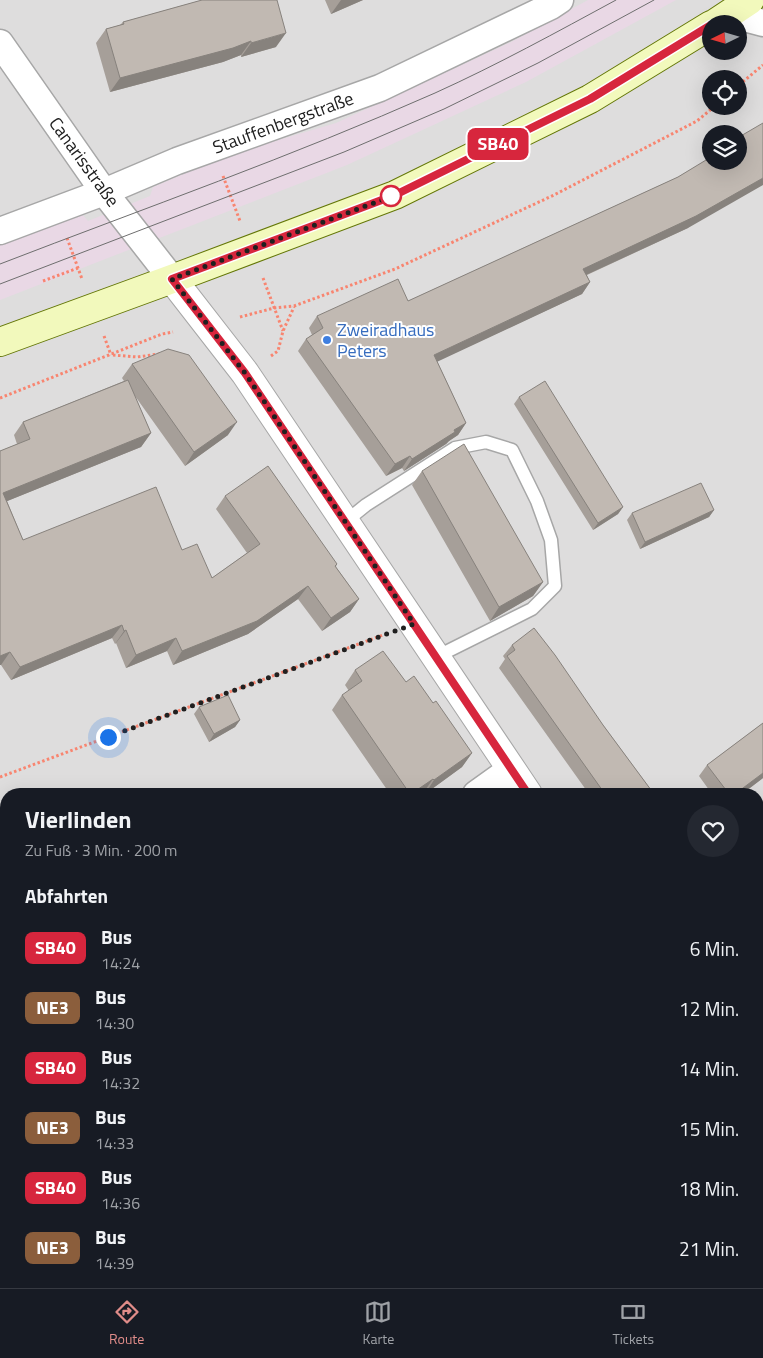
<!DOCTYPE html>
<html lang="de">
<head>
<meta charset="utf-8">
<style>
	:root { --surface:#171b24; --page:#242831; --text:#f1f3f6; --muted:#9ea1a6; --line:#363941; --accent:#e08c89 }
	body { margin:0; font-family:"Titillium Web",sans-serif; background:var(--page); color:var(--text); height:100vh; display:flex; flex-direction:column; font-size:19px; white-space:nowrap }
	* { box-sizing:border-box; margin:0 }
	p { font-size:16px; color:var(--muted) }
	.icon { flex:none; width:28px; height:28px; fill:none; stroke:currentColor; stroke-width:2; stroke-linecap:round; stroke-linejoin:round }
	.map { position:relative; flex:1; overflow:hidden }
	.side { position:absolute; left:0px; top:788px; width:764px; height:501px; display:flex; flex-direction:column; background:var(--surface); border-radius:20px 20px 0 0; box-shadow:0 5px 20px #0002 }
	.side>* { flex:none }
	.badge { padding:0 10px; border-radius:8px; font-size:18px; line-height:32px }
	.needle { width:32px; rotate:265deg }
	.tools { position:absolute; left:702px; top:15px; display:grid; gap:10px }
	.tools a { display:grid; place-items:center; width:45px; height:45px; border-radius:50%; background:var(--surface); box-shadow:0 5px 20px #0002; font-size:25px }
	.you { position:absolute; width:25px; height:25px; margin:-12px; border:4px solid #fff; border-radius:50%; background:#1a73e8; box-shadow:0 0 0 8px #1a73e833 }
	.map>.badge { position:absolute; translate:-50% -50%; box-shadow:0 0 0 2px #fff }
	h2 { padding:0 25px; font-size:19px; line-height:45px }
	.round { display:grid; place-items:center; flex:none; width:52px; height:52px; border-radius:26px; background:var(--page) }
	.headline { display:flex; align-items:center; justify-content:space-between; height:85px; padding:0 25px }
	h1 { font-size:24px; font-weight:700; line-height:38px }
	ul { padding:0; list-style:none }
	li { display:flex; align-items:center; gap:15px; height:60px; padding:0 25px }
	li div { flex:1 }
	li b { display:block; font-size:19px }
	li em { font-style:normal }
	li .badge { min-width:55px; font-weight:700; text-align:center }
	.menu { display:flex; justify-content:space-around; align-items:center; height:70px; border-top:1px solid var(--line); background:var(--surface); font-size:14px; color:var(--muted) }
	.menu a { display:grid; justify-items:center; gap:2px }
	.menu .selected { color:var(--accent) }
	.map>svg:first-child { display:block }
	.residential { fill:#dedddd; fill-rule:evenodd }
	.industrial { fill:#e9d8e5 }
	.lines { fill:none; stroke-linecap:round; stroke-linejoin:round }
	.service-casing { stroke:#a7a7a7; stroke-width:15 }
	.minor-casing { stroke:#a7a7a7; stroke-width:29 }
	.tertiary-casing { stroke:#a7a7a7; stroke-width:30 }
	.secondary-casing { stroke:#647707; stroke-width:30 }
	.path { stroke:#f88570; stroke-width:3; stroke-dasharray:2.5 2.5; stroke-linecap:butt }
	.service { stroke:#fff; stroke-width:12 }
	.minor { stroke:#fff; stroke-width:26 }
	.tertiary { stroke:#fff; stroke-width:28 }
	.secondary { stroke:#f2f9bc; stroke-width:28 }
	.tram { stroke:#6e6e6e; stroke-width:1 }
	.wall { fill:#a69f99 }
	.shaded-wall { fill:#87827d }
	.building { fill:#c1b9b2; stroke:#87827d }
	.line-casing { stroke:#fff; stroke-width:11 }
	.line { stroke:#d7263d; stroke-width:8 }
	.walk { stroke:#202020; stroke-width:5; stroke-dasharray:0 9 }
	.stop-dot { fill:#fff; stroke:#d7263d; stroke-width:2.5 }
	.shop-dot { fill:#3f7fe0; stroke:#fff; stroke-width:2 }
	.labels { text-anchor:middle; stroke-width:4; stroke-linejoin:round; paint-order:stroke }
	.street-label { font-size:18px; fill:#202020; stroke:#fff }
	.shop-label { font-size:18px; fill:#366cbe; stroke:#fff; text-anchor:start }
</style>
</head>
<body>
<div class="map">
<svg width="763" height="1288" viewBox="0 0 763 1288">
	<rect width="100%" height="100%" fill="#f0ede6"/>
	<!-- residential -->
	<path class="residential" d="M0,0h763v1288h-763zM711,24h28v27h-28zM711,79h28v27h-28zM711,134h28v27h-28zM6,794h752v488h-752z"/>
	<!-- industrial -->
	<path class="industrial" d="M588,0h88l-150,82 -179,83 -347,135v-58l81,-29 7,8 62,-25 3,-9 75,-32 108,-32 175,-81z"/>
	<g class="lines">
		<defs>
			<path id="service" d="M345,522l21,-17 89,-57 31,-6 26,8 25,51 14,39 4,46 -23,23 -96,48"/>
			<path id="minor" d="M729,14l34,9
				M0,43l104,149 68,87
				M0,231l104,-39 73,-31 203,-73 171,-82 9,-6
				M476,794l35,-25
				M758,878l2,-2 3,1
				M0,1065l6,-3
				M758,1144l5,-4
				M557,1288l8,-6"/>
			<path id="tertiary" d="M172,279l73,94 283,421
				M758,1109l5,7"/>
			<path id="secondary" d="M714,24l36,-24
				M0,342l172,-63 223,-84 195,-96 121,-74"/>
		</defs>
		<!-- service casing -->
		<use href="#service" class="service-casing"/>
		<!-- minor casing -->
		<use href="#minor" class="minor-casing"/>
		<!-- tertiary casing -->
		<use href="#tertiary" class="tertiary-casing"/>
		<!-- secondary casing -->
		<use href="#secondary" class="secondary-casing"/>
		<!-- path -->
		<path class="path" d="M739,85l24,-20
			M223,176l17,45
			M67,238l15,41
			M263,278l20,53
			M43,281l35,-13
			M240,317l34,-9 20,-2 101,-37 159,-74 143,-74 18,-15
			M104,336l7,19
			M113,355l24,2 22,-3
			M271,356l7,-5 5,-20 11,-24
			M0,398l162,-64 11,-2
			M0,777l383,-142"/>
		<!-- service -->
		<use href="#service" class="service"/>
		<!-- minor -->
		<use href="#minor" class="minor"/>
		<!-- tertiary -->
		<use href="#tertiary" class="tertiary"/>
		<!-- secondary -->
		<use href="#secondary" class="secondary"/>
		<!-- tram -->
		<path class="tram" d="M0,264c145,-56 293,-108 435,-171 62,-28 122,-61 181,-93
			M0,284l344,-132 100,-43 94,-46 116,-63"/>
	</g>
	<!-- wall -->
	<path class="wall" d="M202,0l74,47 -35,10v-2l-18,7 -113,30 -14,-49 10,-14 14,-4 3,-3z
		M325,0h38l-32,14z
		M711,156v5l-23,67 -101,47 3,7 -8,12 -145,67 29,62 -8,12 -9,6 -3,3 -42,27 -2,-3 -16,8 -88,-125 8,-12 6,-4 -3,-7 8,-12 91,-15 270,-124 32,-19z
		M132,364l96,71 -43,31 -50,-70 16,37 -10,14 -134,54 16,39 159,10 30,28 35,-25 -31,-44 9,-13 112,68 -1,3 23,32 -9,13 -28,19 -24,-32 -50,35 -75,31 -6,-14 -41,17 -10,-25 -1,1 -3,-6 -101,42 -10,-15h-1v-214l17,-7 -3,-9 9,-13 101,-41 -2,-3z
		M519,397l104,110 -5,7 -25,16 -79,-126z
		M422,471l121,111 -10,14 -43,25 -78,-136z
		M714,510l-5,7 -69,32 -13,-29 5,-7z
		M512,645l91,80 51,69h-65l-90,-126 6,-9 -2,-3z
		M355,670l51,12 27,21 39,50 -10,14 -37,27 -2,-1 -2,1h-31l-58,-84 10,-15 7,-4 -4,-6z
		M199,707l41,13 -5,7 -26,15 -15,-28z
		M763,723v55l-21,16h-30l-13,-18 8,-11z
		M758,922l5,8v110l-5,-8z
		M6,966v58l-6,3v-58z
		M6,1110v55l-2,-5 -3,1 -1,-3v-46z
		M272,1282h87l2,6h-87z
		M409,1282h76l-9,6h-67l-2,-4z"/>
	<!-- shaded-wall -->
	<path class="shaded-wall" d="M341,0h22l-32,14z
		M286,33l-10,14 -35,10 10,-14z
		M251,41l-10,14 -18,7 -113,30 10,-14z
		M763,178v7l-75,43 -113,52 8,-11z
		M590,282l-8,12 -156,73 8,-12z
		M237,422l-9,13 -43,31 9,-14z
		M466,423l-8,12 -9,6 -3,3 -42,27 8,-12 42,-29z
		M151,433l-10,14 -141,57 3,-11z
		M410,456l-8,12 -16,8 9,-12z
		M623,507l-5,7 -25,16 5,-7z
		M714,510l-5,7 -69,32 5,-7z
		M543,582l-10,14 -43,25 9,-14z
		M308,586l-10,13 -50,35 -75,31 9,-14z
		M359,599l-9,13 -28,19 9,-13z
		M122,625l-10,13 -101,42 9,-13z
		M126,630l-10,13 -1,1 9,-13z
		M176,638l-9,13 -41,17 10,-13z
		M10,652l-9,13h-1v-9z
		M240,720l-5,7 -26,15 5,-8z
		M472,753l-10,14 -37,27 9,-14z
		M763,773v5l-21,16h-7z
		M433,779l-10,14 -2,1h-10z
		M6,1018v6l-6,3z
		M6,1154v3l-2,3 -3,1z
		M475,1282h10l-9,6h-10z"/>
	<!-- building -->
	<path class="building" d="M202,0h75l9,33 -35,10v-2l-18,7 -113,30 -14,-49 18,-5 -1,-2z
		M763,123v55l-67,38 -113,53 7,13 -156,73 32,68 -12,7 1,2 -43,27 -2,-3 -15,8 -89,-125 17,-11 -6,-12 81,-37 10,22 270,-124 33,-20v4h28v-24z
		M168,349l21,6 48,67 -43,30 -62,-88z
		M128,380l23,53 -148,60 20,47 133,-53 26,63 15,-6 15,34 48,-34 -35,-48 43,-30 69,98 -2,2 24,33 -28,19 -23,-32 -51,35 -75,30 -6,-13 -40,17 -10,-25 -2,1 -2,-6 -102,42 -10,-15 -10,4v-205l30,-12 -7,-17z
		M545,381l78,126 -25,16 -79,-126z
		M464,444l79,138 -44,25 -77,-136z
		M701,483l13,27 -69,32 -13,-29z
		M534,628l21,27 48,70 51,69h-49l-98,-138 8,-6 -3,-5z
		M383,651l23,31 8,-6 19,27 3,-2 36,52 -38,27 -1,-1 -22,15h-1l-68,-99 20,-14 -7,-11z
		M228,695l12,25 -26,14 -15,-27z
		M763,723v50l-28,21h-6l-22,-29z
		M758,922l5,8v83l-5,-8z
		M6,966v38l-6,-15v-20z
		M6,1110v25l-6,-17v-6z
		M763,1189v99h-40l7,-6h28v-89z
		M117,1282h14l1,3 6,-3h31l2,6h-67z
		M285,1282h74l2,6h-73z
		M419,1282h56l-9,6h-44z"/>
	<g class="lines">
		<defs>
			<path id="line" d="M528,794l-283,-421 -73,-94 223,-84 195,-96 121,-74"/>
		</defs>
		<!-- line casing -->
		<use href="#line" class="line-casing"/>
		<!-- line -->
		<use href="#line" class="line"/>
		<!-- walk -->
		<path class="walk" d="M108,737l306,-113 -169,-251 -73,-94 223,-84 -4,1"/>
	</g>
	<!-- markers -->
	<circle class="stop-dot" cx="391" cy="196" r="10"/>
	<circle class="shop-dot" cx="327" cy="340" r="5"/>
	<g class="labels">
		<!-- street labels -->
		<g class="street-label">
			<text transform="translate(283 123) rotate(-20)" y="6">Stauffenbergstraße</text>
			<text transform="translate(84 162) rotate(54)" y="6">Canarisstraße</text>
		</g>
		<!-- shop labels -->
		<g class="shop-label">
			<text x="337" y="336">Zweiradhaus<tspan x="337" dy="21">Peters</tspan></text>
		</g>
	</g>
</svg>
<div class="tools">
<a><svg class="needle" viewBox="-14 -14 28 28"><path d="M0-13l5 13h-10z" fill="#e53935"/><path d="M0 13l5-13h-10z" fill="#9ea1a6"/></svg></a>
<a><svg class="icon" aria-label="locate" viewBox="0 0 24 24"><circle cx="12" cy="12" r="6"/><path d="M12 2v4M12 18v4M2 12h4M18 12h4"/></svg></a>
<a><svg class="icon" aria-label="layers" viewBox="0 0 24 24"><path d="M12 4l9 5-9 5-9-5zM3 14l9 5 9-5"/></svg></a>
</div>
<div class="you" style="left:108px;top:737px"></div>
<b class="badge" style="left:498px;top:144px;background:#d7263d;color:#fff">SB40</b>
<section class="side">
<div class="headline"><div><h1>Vierlinden</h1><p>Zu Fuß · 3 Min. · 200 m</p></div><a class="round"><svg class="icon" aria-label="heart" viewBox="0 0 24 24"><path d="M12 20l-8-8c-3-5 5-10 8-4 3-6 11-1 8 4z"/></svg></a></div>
<h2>Abfahrten</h2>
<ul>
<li><span class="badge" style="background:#d7263d;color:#fff">SB40</span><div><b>Bus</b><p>14:24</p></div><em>6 Min.</em></li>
<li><span class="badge" style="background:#8b5e3c;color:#fff">NE3</span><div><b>Bus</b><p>14:30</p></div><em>12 Min.</em></li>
<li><span class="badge" style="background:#d7263d;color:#fff">SB40</span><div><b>Bus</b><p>14:32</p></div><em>14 Min.</em></li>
<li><span class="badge" style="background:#8b5e3c;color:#fff">NE3</span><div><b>Bus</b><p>14:33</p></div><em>15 Min.</em></li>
<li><span class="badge" style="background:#d7263d;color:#fff">SB40</span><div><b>Bus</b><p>14:36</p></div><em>18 Min.</em></li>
<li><span class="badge" style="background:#8b5e3c;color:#fff">NE3</span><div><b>Bus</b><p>14:39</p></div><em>21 Min.</em></li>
</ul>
</section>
</div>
<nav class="menu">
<a class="selected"><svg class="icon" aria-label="directions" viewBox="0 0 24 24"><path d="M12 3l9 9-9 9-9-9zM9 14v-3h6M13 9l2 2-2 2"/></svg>Route</a>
<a><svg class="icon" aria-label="map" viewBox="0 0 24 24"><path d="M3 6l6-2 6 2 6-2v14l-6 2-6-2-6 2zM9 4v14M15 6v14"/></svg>Karte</a>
<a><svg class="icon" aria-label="tickets" viewBox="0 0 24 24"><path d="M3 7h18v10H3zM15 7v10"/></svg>Tickets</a>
</nav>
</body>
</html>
